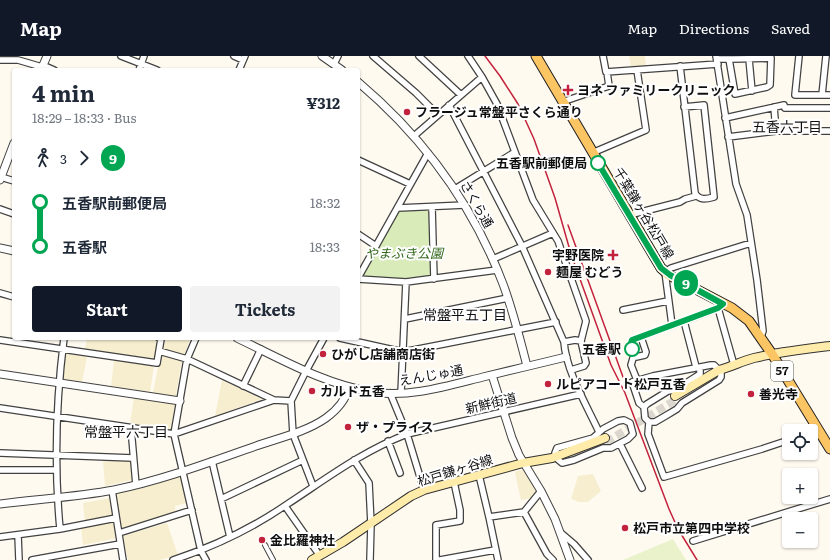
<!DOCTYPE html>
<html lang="en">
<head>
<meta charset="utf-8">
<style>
	:root { --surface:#fff; --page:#f2f2f3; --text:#1f2937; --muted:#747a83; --accent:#111827 }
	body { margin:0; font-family:Literata,"Noto Sans JP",serif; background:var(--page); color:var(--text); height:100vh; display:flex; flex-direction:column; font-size:15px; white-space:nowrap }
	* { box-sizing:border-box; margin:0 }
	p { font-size:13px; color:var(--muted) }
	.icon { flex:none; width:22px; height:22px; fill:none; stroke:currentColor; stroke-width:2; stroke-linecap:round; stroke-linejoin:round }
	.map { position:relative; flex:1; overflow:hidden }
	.panel { position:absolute; left:12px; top:12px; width:348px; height:272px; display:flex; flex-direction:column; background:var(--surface); border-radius:4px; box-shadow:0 1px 3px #0004 }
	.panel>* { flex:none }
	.badge { padding:0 8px; border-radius:13px; font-size:14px; line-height:26px }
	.tools { position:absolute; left:782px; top:368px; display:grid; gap:8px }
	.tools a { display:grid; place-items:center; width:36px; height:36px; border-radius:4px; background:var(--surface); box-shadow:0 1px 3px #0004; font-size:20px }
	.map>.badge { position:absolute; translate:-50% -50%; box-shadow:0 0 0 2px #fff }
	.legs { display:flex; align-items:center; gap:6px; height:44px; padding:0 20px; font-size:13px }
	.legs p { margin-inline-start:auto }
	.headline { display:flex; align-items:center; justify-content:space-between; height:68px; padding:0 20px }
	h1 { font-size:22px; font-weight:700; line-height:30px }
	.button { display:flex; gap:8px; margin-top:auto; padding:8px 20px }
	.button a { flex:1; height:46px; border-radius:4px; background:var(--accent); color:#fff; font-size:16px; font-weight:700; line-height:46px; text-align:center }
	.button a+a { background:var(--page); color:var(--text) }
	ul { padding:0 20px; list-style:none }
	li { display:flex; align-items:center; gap:14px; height:44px; font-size:15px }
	li i { display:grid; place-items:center; width:6px; height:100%; margin:0 5px; background:currentColor }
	li i::after { content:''; width:10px; height:10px; margin:-5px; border:3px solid; border-radius:50%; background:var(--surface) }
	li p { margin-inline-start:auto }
	li:first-child i { background:linear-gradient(#0000 50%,currentColor 0) }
	li:last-child i { background:linear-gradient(currentColor 50%,#0000 0) }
	header { display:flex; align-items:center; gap:24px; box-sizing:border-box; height:56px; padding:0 20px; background:var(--accent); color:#fff }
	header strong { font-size:19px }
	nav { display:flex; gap:22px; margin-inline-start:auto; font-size:14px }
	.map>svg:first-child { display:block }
	.farmland { fill:#f6eecf }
	.green { fill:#d8ebb8 }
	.pitch { fill:#e9f2cb }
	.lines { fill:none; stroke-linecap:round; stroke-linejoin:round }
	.secondary-tunnel { stroke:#dbd7ce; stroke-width:8; stroke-dasharray:8 4; stroke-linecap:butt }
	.pedestrian-casing { stroke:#424242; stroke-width:6 }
	.minor-casing { stroke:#424242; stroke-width:8 }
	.tertiary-casing { stroke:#424242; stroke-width:9 }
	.secondary-casing { stroke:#313131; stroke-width:10 }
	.primary-casing { stroke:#202020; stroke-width:11 }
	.pedestrian { stroke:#fff; stroke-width:4 }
	.minor { stroke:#fff; stroke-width:5.5 }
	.tertiary { stroke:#fff; stroke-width:7 }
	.secondary { stroke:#ffecab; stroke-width:8 }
	.primary { stroke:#fcc564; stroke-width:9 }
	.rail { stroke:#c3223c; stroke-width:1.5 }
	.line-1-casing { stroke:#fff; stroke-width:9 }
	.line-1 { stroke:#00a651; stroke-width:6 }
	.poi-dot { fill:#c3223c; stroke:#fff; stroke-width:1.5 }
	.stop-1-dot { fill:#fff; stroke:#00a651; stroke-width:2 }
	.labels { text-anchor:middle; stroke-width:4; stroke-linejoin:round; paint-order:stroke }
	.shield { fill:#fff; stroke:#575757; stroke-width:1 }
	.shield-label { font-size:12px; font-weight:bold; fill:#0f0f0f }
	.poi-label { font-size:13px; font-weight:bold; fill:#0f0f0f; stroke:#fff; text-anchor:start }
	.stop-label { font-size:13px; font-weight:bold; fill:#0f0f0f; stroke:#fff; text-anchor:end }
	.street-label { font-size:13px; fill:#0f0f0f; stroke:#fff }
	.park-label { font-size:13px; font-style:italic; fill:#35691d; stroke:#fff }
	.neighbourhood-label { font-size:14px; fill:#0f0f0f; stroke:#fff }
</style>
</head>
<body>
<header>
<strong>Map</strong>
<nav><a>Map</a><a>Directions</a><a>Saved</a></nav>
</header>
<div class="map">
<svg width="830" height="504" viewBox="0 0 830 504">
	<rect width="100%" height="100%" fill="#fffaf0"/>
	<!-- farmland -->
	<path class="farmland" d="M629,0h16l1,10 -15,2z
		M87,282h62l8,3 -3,20 -69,-12z
		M165,282h22l3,1 -5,14 -4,2 -18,-6 -1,-2z
		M66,297l21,4 -5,25 -20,-3z
		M162,298l20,6 -6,35 -2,2 -21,-4 7,-37z
		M114,304l40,5 -4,27 -39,-6z
		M222,324l40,19 -47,17z
		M134,341l41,6 -4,26 -41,-5z
		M103,404l27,1 2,19 -27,6z
		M524,414l14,20 -7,8 -10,2 -6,-27 1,-2z
		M593,418l8,17 -13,11h-9l-8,-3 7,-23z
		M180,419l7,28 -12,3 1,7 -54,16 -1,-1 -5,-10v-25z
		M110,442l3,17 -1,2 -27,5 -2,-19z
		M114,466l3,16 -34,7 -2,-17z
		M167,467l11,32 -18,5h-32l-6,-24z"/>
	<!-- green -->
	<path class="green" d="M427,153l2,1 3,65 -2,2 -20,2 -47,-2 -1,-2 37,-64z"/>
	<!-- pitch -->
	<path class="pitch" d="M673,483l13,21h-63z"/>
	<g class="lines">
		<!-- secondary-tunnel -->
		<path class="secondary-tunnel" d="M606,386l71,-43"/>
		<defs>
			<path id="pedestrian" d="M265,489l8,15"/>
			<path id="minor" d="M121,0l36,14
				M234,0l9,4
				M373,0l43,37 22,22
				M419,0l42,39
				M468,0l14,21 15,27 36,96 25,41 28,80 -5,20
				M603,0l3,16 112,-8
				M716,0l20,128 11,31 10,65 6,51 -2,6
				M799,0l-4,39h35
				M717,3c18,0 36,0 54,-1l-1,27 -3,2 -32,7 -6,-35
				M749,3l3,32
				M0,4h18l24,7h5l7,3
				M334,8l4,-8
				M680,10l15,127c4,8 12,6 19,4l-10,-92 -20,2
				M139,14l5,-14
				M239,14l6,-14
				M822,39l4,-39
				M562,46l47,-16 -2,-14
				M449,49l73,141 42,96c2,29 23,64 35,90
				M774,51l2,24
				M785,52h45
				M725,62l59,-13
				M414,80l68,-59
				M728,81l48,-6h54
				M592,97l54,-23 -9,-60
				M358,104l52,24
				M1,121l13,4
				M455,133l60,-37
				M432,151l2,72
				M398,152l67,-3
				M0,153l14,5
				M629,159l51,-13 5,-3 11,-3
				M358,178l18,12
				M493,203l60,-26
				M358,222l70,-125
				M358,223l48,3 91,-12
				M0,237l14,4
				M718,252l16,57
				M623,254l45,-9
				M405,263l103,-21
				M684,265l12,46
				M672,269l-7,-53 6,-4 80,-25
				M641,281l5,15 -1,3 -9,2 -5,-12 1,-5c29,-11 58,-21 86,-32l5,-4
				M196,282l-9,21 -13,75 27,117 5,9
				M340,282l63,14 153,-30
				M0,284l157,23 2,-12 28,8 87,41 17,1 2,33 20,52
				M564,286l11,-2 6,1 5,22 -2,3 -13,4
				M159,295l2,-12 -2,-1
				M634,299l-3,10 6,15
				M700,311v7l-25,16 -7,1 -21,13 -3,3 1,11 4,4 -1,12 16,43 98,-28 27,-9
				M243,330l18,-37
				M390,337l17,41 17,56
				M401,337l5,-111
				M291,345l15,-30 18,-33
				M644,351l-5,-4 -7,-21 21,-6 58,-11h3l5,5
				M0,352l174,26 100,-34
				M649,366h6l12,-7 10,-6 5,-6 37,-23 2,-3v-4
				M131,372l5,57
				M388,385l12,32
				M620,388l22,44
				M0,397l133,5
				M555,400v-3l2,-5 36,-10 10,-9 15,-8 6,-1 6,3 3,11 -5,5 -17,9h-8l-29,12 -12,3 -6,-5
				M354,404l15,23 2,41 -1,36
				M212,405l18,76
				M0,414h56
				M479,419l10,42
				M112,434l11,70
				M221,443l82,-39
				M285,450l35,50
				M524,456l23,42 6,6
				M60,473c-6,-64 -4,-128 4,-191
				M119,477l73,-23
				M561,477l13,11 14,16
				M18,479l1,25
				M0,481l60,-8 56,-11
				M693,485l137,-42
				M32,504l88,-16
				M173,504c40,-13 78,-31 113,-55 40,-26 75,-53 121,-71l174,-40
				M436,504v-35l24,-4v-11l-6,-28
				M440,504l55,-10
				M498,504l-9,-43 35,-5 17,-21"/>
			<path id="tertiary" d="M322,0l20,14
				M41,14l6,-14
				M358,26c65,55 115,123 145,202 10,27 17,55 24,82
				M0,124l14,-37
				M0,192l14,3
				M237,282c44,21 87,46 135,54 37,6 75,-6 111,-15 28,-7 55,-13 83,-20
				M0,318l180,27
				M492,319l20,63 7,17 22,36 14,28 15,41
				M0,448c38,-5 77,-7 114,-14 49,-10 96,-28 142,-44 23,-8 50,-14 70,-28 11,-8 20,-19 23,-31"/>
			<path id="secondary" d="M675,340l44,-26c12,-3 23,-9 35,-12 25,-6 51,-9 76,-12
				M312,504l31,-18 68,-46 13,-6 99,-27 29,-5 53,-20"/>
			<path id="primary" d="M536,0l125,212 8,7 63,33 17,13 23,33 58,95"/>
		</defs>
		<!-- pedestrian casing -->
		<use href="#pedestrian" class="pedestrian-casing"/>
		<!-- minor casing -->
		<use href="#minor" class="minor-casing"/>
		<!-- tertiary casing -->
		<use href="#tertiary" class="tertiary-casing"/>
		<!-- secondary casing -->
		<use href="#secondary" class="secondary-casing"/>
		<!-- primary casing -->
		<use href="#primary" class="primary-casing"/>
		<!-- pedestrian -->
		<use href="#pedestrian" class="pedestrian"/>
		<!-- minor -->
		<use href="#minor" class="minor"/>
		<!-- tertiary -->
		<use href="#tertiary" class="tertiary"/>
		<!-- secondary -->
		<use href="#secondary" class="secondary"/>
		<!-- primary -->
		<use href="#primary" class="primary"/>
		<!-- rail -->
		<path class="rail" d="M485,0l15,20 18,28 16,35 21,59 16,56 40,111 14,28 44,116 9,20 19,31
			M568,169l55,152"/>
	</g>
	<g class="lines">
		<defs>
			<path id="line-1" d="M598,107l63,105 9,7 53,29 -5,4 -86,32 -1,3 1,6"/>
		</defs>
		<!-- line-1 casing -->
		<use href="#line-1" class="line-1-casing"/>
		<!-- line-1 -->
		<use href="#line-1" class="line-1"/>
	</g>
	<!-- markers -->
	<g class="poi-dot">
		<path d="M566 28h4v4h4v4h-4v4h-4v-4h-4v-4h4z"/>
		<circle cx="407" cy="56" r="4"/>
		<path d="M611 193h4v4h4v4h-4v4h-4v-4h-4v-4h4z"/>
		<circle cx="548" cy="216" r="4"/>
		<circle cx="323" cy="298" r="4"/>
		<circle cx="548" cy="328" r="4"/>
		<circle cx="312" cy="335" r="4"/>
		<circle cx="751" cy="338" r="4"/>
		<circle cx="348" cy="371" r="4"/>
		<circle cx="625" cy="472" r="4"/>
		<circle cx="262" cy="484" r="4"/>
	</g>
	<g class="stop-1-dot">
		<circle cx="598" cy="107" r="7"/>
		<circle cx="632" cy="293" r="7"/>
	</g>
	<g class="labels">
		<!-- shield labels -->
		<rect class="shield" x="771" y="305" width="22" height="20" rx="3"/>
		<g class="shield-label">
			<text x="782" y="319">57</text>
		</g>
		<!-- poi labels -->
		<g class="poi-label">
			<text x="577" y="39">ヨネ ファミリークリニック</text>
			<text x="415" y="61">フラージュ常盤平さくら通り</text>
			<text x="604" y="204" text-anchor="end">宇野医院</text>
			<text x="556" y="221">麺屋 むどう</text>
			<text x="331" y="303">ひがし店舗商店街</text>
			<text x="556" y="333">ルピアコート松戸五香</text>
			<text x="320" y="340">カルド五香</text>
			<text x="759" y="343">善光寺</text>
			<text x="356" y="376">ザ・プライス</text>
			<text x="633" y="477">松戸市立第四中学校</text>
			<text x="270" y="489">金比羅神社</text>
		</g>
		<!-- stop labels -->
		<g class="stop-label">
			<text x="587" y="112">五香駅前郵便局</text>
			<text x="621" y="298">五香駅</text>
		</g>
		<!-- street labels -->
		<g class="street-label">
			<text transform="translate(477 148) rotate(60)" y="5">さくら通</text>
			<text transform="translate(644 157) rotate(59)" y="5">千葉鎌ヶ谷松戸線</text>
			<text transform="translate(431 319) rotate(-10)" y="5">えんじゅ通</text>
			<text transform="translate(491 347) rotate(-13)" y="5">新鮮街道</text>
			<text transform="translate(455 414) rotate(-17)" y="5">松戸鎌ヶ谷線</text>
		</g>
		<!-- park labels -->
		<g class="park-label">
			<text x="404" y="202">やまぶき公園</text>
		</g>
		<!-- neighbourhood labels -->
		<g class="neighbourhood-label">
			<text x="787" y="76">五香六丁目</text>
			<text x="465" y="264">常盤平五丁目</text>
			<text x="126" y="381">常盤平六丁目</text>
		</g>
	</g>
</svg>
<div class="tools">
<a><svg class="icon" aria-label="locate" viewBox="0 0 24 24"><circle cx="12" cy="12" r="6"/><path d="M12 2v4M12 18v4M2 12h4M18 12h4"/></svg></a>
<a>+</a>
<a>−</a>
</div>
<b class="badge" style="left:686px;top:227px;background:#00a651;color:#fff">9</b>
<section class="panel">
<div class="headline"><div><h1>4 min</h1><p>18:29 – 18:33 · Bus</p></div><b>¥312</b></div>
<div class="legs"><svg class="icon" aria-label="walk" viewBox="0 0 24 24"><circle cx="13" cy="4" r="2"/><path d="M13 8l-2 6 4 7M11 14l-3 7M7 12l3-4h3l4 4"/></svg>3<svg class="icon" aria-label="forward" viewBox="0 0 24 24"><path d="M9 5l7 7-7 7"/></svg><b class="badge" style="background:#00a651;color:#fff">9</b></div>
<ul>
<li><i style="color:#00a651"></i><b>五香駅前郵便局</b><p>18:32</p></li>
<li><i style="color:#00a651"></i><b>五香駅</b><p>18:33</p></li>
</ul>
<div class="button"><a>Start</a><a>Tickets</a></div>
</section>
</div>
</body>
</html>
